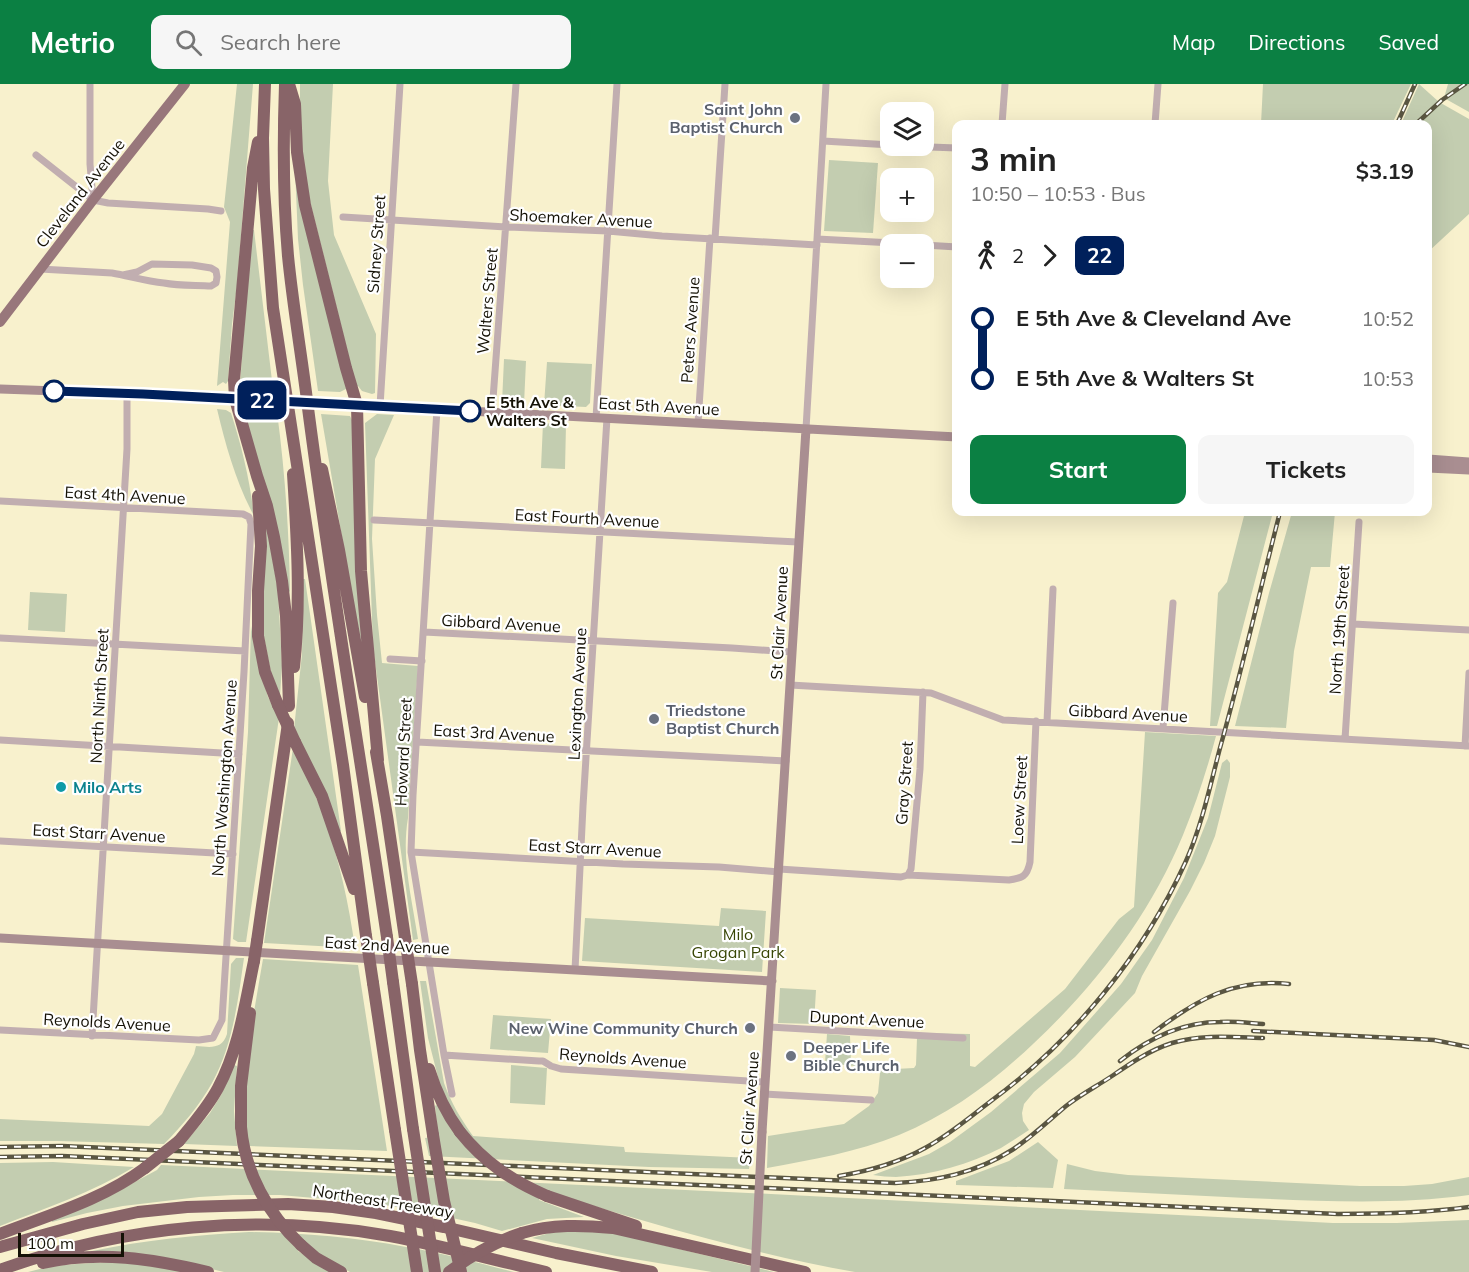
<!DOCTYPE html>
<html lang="en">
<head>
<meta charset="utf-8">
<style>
	:root { --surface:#fff; --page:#f6f6f6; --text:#222; --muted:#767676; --accent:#0b8043 }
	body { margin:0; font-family:Mulish,sans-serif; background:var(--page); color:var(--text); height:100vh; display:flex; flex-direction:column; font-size:22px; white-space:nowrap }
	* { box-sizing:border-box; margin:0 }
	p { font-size:20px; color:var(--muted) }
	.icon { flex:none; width:33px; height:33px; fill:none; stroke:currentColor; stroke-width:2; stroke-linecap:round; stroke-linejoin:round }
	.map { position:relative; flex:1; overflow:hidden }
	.drawer { position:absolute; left:952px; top:36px; width:480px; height:396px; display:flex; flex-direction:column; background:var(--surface); border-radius:12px; box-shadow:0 6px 24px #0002 }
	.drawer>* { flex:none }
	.badge { padding:0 12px; border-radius:9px; font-size:21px; line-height:39px }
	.buttons { position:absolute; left:880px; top:18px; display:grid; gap:12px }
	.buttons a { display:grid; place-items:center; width:54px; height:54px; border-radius:12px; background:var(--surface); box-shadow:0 6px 24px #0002; font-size:30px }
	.scale { position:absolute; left:18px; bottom:15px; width:106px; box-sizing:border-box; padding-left:6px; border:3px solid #141105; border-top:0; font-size:16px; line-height:21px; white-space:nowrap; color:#141105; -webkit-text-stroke:4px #fff; paint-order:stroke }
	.map>.badge { position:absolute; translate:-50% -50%; box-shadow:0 0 0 3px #fff }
	.legs { display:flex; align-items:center; gap:9px; height:66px; padding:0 18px; font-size:20px }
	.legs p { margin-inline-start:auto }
	.head { display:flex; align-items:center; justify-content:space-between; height:102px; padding:0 18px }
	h1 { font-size:33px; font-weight:700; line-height:45px }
	.cta { display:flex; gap:12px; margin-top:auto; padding:12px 18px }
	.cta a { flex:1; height:69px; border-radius:12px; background:var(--accent); color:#fff; font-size:24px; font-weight:700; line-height:69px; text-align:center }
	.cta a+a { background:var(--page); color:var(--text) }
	ul { padding:0 18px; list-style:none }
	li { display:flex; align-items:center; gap:21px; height:60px; font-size:22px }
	li i { display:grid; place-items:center; width:9px; height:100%; margin:0 8px; background:currentColor }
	li i::after { content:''; width:15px; height:15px; margin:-8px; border:4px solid; border-radius:50%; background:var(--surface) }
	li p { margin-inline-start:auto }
	li:first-child i { background:linear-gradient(#0000 50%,currentColor 0) }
	li:last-child i { background:linear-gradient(currentColor 50%,#0000 0) }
	header { display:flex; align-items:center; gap:36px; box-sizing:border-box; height:84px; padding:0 30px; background:var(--accent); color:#fff }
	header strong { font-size:28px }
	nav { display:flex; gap:33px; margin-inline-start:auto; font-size:21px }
	.search { width:420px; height:54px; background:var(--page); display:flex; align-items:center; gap:15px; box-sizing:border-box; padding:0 21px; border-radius:12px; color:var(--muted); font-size:22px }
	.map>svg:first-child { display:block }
	.green { fill:#c3cdb0 }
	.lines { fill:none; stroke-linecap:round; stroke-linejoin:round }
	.street { stroke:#c1aeb0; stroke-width:7 }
	.secondary { stroke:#a98e91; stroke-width:9 }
	.primary { stroke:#98777b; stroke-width:10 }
	.highway { stroke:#886468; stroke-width:12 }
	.rail-casing { stroke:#5a5642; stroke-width:4.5 }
	.rail { stroke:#fff; stroke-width:2; stroke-dasharray:7; stroke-linecap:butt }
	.secondary-bridge { stroke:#a98e91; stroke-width:9 }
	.highway-bridge { stroke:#886468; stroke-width:12 }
	.line-1-casing { stroke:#fff; stroke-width:14 }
	.line-1 { stroke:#00205b; stroke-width:9 }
	.worship-dot { fill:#6b7280; stroke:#fff; stroke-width:2 }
	.stop-1-dot { fill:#fff; stroke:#00205b; stroke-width:3 }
	.culture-dot { fill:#0f9aa8; stroke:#fff; stroke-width:2 }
	.labels { text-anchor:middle; stroke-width:4.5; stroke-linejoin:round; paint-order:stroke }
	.worship-label { font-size:16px; font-weight:bold; fill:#5b616d; stroke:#fff; text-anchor:end }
	.street-label { font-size:16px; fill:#141105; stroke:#fff }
	.stop-label { font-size:16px; font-weight:bold; fill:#141105; stroke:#fff; text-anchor:start }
	.culture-label { font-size:16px; font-weight:bold; fill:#0d838f; stroke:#fff; text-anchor:start }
	.park-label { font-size:16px; fill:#384605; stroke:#fff }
</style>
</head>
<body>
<header>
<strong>Metrio</strong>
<div class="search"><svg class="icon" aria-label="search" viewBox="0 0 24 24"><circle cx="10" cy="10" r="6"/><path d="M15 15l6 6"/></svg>Search here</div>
<nav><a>Map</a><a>Directions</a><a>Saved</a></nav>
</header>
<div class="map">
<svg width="1469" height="1188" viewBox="0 0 1469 1188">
	<rect width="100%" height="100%" fill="#f8f1cd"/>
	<!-- green -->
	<path class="green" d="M237,0h16l-16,202 -5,38 -4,57 -2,3 -3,-2 -6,4 13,-164 -6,-15z
		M300,0h33l-5,97 6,54 42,99 -1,59 -3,1 -10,-3 -4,-5h-2l-50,-201 -6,-53z
		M1263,0h148l-19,40h-131z
		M1419,0l20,18 30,17v95l-41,38v-128h-27z
		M1448,0h21v28l-25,-14z
		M829,76l49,3 -5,70 -49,-2z
		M295,84l53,220 -8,4 -22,-1 -15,-106 -5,-46z
		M251,146h3l19,159 -33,-4z
		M504,275l22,2 -2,43 -22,-1z
		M547,278l45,2 -2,39 -4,4 -42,-2z
		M217,325l9,1 5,3c11,34 19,68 23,103 -18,-34 -28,-69 -37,-107z
		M245,327l32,1c8,60 12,119 13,179l-2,2 -44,-181z
		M321,330l29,2 2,4 11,241z
		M377,330l17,1 -19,44 -3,80 5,76 5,48 36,3 -10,152c-7,40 4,81 10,121l-5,1 -40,-293 -8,-224z
		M543,339l23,2 -1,44 -24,-1z
		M1245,428h28l-56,214h-7l8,-133 9,-11z
		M1292,428h43l-5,55h-19l-17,84 -8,77 -51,-2 34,-133z
		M265,441l2,1 11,65 4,75 -2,30 -8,-18 -10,-51z
		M303,495h2l36,252 -2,1 -45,-103 8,-75z
		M30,508l37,2 -2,38 -37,-2z
		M251,542l5,29 12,42 11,21 -33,224h-8l-5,-3 15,-207z
		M1145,648l71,4c-9,34 -20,67 -33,99 -33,80 -87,150 -150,209 -40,38 -83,70 -134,91 -42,17 -88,25 -132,33l1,-32 76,-12 25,-18 9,-13 2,-20 -5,-5 -50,-5 2,-29 23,2 1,27 44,6 19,-1 2,-3 1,-27 2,-5 51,1v32l5,1 90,-78 54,-70 15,-12z
		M293,664c11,23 22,45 31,69 15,42 25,87 31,131l-91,-5z
		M1227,675l3,4v14l-15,59 -11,27 -14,28 -48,85 -7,17 -60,64 -41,35 -10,12 -2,9 1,8 6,9c-9,6 -18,12 -28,18 -31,16 -69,27 -105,29 -7,0 -16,-1 -23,-2l56,-21 21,-12 41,-30 69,-59 61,-69 31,-44 32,-62 24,-60 14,-55z
		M721,824l45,3 -4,61 -180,-11 3,-43 134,8z
		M236,874h8c-6,42 -11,87 -32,125 -13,23 -30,43 -48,61l-107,-3h-57v-22l149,7 13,-12 32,-60 2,-8c14,1 26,4 31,-12l4,-70z
		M263,875l95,6 29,186 -139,-5c-9,-61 5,-127 15,-187z
		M420,897h6l18,102c7,20 17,36 29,53l151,11 1,5 126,6 -2,11 -100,-2 -220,-11 -4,-18 13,-1 -3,-31 1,-1 17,9 -13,-29 -12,-47z
		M780,904l36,2 -2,34 -36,-1z
		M493,931l58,4 -3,34 -58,-4z
		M234,981l3,1 -3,45 3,35 -53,-2 26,-31 11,-18z
		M511,981l36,3 -2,37 -35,-2z
		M1038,1058l20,18 -5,28 -97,-3v-4l53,-20z
		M53,1078l81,5c-41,25 -88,41 -134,59v-63z
		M1067,1080l28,7 33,4 232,11h44l28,-2 37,-7v18c-74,10 -148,6 -223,3 -60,-3 -121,-6 -182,-9z
		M161,1081l610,29 562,29h64l72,-3v52h-614c-106,-19 -210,-50 -313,-82l-3,10 45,17 -37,2 -45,12 -27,-8 -59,-13 -45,-7 -91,-8h-47l-34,2 -76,9 -36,7 -35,9v-3l66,-28 39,-21z
		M578,1146l31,2 165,40h-62l-96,-16 -84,-18 21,-6z
		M249,1148c53,1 105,5 157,15 36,6 72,16 108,25h-164l-52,-27v6l32,21h-106l-46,-11 -85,-8 -1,-2c53,-11 104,-16 157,-19z
		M132,1178l54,10h-158c34,-10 69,-9 104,-10z"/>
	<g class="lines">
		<!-- street -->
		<path class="street" d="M90,0v80l3,36
			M1002,40l3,-40
			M1155,40l3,-40
			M823,57l68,4
			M903,62l54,2
			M36,71l57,45 15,3 100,6 13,2
			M343,133l163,10 102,4 54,5 155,9
			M715,155l10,-155
			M817,155l95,5
			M924,161l33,2
			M40,185l72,4c17,3 34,8 52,10 15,3 32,2 47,3l5,-3 1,-6 -1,-6 -5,-3 -19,-3 -40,-1 -15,8 -14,3
			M380,322l20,-322
			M437,325l-24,386 -2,57 33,203 8,39
			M492,329l24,-329
			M596,334l21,-334
			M698,339l12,-185
			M806,345l20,-345
			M0,417l243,13 6,3 2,7 -7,148 -22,348 -9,18 -14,2 -199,-10
			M374,436l424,22
			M1353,540l116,6
			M424,548l308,16 60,4
			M0,554l245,13
			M390,575l32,2
			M790,601l141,8 72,27 466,26
			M1047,638l6,-133
			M1163,644l10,-125
			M1345,655l14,-217
			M0,656l239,14
			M417,658l369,19
			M1465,662l4,-73
			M0,757l233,13
			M411,768l212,12 96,3 60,5
			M779,785l122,8 7,-2 101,5c13,-2 18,-3 21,-18l6,-141
			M908,791l3,-6 9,-100 3,-77
			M575,886l8,-164 24,-388
			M769,943l194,11
			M92,952l35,-587v-56
			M444,971l95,6h4l8,5 10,3 204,13
			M764,1010l107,6"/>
		<!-- secondary -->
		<path class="secondary" d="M0,305l143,5 110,6
			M320,319l637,34
			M1428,375l41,3
			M1428,384l41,2
			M0,854l772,43
			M762,1048l44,-703"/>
		<!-- primary -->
		<path class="primary" d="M0,238l93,-122 92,-116"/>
		<!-- highway -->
		<path class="highway" d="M265,0l-2,54 1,51 9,119 70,457 23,171
			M285,0c-2,57 -2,115 3,172 5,51 14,102 20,152 23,177 53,353 79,529
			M289,0l6,20 2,48 8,53 41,163 11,37 4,166 17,189
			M258,58l-5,26 -19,212 1,19 22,77 10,30 7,31 8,44 4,35 3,90
			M322,385l17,81 26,147
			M293,390c4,64 8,129 1,193
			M258,412l3,50 -3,45v45l7,36 13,33
			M295,658l27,54 32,93
			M376,668l11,64 18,122
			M257,857l31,-218
			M393,898l20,147
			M373,899l22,147
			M412,900l8,66 13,85
			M429,985c7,23 17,44 31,63
			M241,1043v-41l9,-73
			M179,1057c14,-17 29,-34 39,-53 21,-39 27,-84 36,-127
			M547,1112l89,30
			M522,1149c30,-9 60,-8 91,-5l192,44
			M0,1150c49,-19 102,-34 145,-66
			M301,1161l15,13 25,14
			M0,1163l83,-23 55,-12 49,-5 101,-3 45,3 43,6 68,14 112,26 96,19
			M43,1179c55,-13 110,-4 165,9
			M0,1186c124,-45 260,-57 390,-34 53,10 104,24 156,36"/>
		<defs>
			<path id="rail" d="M1397,40l18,-40
				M1416,40l26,-24 23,-16
				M1253,947l181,9 35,7
				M1154,948c42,-32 80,-54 135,-48
				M1120,977c29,-23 63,-39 100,-39 15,-1 29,1 43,2
				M0,1063l62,-1 833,37c42,-2 81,-10 117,-33 20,-13 36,-29 54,-44 14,-11 31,-20 46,-30 19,-13 38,-26 60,-33 30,-9 60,-6 91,-5
				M0,1073l62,-1 1276,58c44,0 87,-1 131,-7
				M839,1092c30,-5 59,-13 86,-28 24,-13 45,-31 66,-47 83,-61 153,-147 195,-240 16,-36 24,-75 34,-113 22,-78 40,-158 60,-236"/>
		</defs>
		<!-- rail casing -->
		<use href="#rail" class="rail-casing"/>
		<!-- rail -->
		<use href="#rail" class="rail"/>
		<!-- secondary-bridge -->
		<path class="secondary-bridge" d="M253,316l67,3
			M755,1188l7,-140"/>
		<!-- highway-bridge -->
		<path class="highway-bridge" d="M278,621l17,37
			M366,852l7,47
			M387,853l6,45
			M405,854l7,46
			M254,877l3,-20
			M241,1043c4,46 27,87 60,118
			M413,1045l22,143
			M395,1046l22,142
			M460,1048c24,30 52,49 87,64
			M433,1051l11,66 17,71
			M145,1084l34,-27
			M449,1188c24,-18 45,-30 73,-39"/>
	</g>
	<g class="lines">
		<defs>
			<path id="line-1" d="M54,307l89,3 327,17"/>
		</defs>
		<!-- line-1 casing -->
		<use href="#line-1" class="line-1-casing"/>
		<!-- line-1 -->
		<use href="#line-1" class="line-1"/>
	</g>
	<!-- markers -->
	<g class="worship-dot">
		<circle cx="795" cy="34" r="6"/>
		<circle cx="654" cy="635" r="6"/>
		<circle cx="750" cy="944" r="6"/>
		<circle cx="791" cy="972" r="6"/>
	</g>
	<g class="stop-1-dot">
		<circle cx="54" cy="307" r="10"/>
		<circle cx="470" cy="327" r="10"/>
	</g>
	<circle class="culture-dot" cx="61" cy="703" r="6"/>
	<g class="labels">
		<!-- worship labels -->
		<g class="worship-label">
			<text x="783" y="31">Saint John<tspan x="783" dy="18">Baptist Church</tspan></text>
			<text x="666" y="632" text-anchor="start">Triedstone<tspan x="666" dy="18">Baptist Church</tspan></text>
			<text x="738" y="950">New Wine Community Church</text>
			<text x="803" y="969" text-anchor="start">Deeper Life<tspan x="803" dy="18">Bible Church</tspan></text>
		</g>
		<!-- street labels -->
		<g class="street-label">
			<text transform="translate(80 109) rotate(-52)" y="6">Cleveland Avenue</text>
			<text transform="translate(581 134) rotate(3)" y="6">Shoemaker Avenue</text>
			<text transform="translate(376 160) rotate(-86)" y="6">Sidney Street</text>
			<text transform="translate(487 217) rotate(-85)" y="6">Walters Street</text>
			<text transform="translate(690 246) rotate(-86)" y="6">Peters Avenue</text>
			<text transform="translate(659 322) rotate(3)" y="6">East 5th Avenue</text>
			<text transform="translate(125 411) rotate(3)" y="6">East 4th Avenue</text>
			<text transform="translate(587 434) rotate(3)" y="6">East Fourth Avenue</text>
			<text transform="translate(501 539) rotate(3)" y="6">Gibbard Avenue</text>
			<text transform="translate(779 539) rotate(-87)" y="6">St Clair Avenue</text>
			<text transform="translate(1339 546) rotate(-86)" y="6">North 19th Street</text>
			<text transform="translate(577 610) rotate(-87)" y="6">Lexington Avenue</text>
			<text transform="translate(99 612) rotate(-87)" y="6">North Ninth Street</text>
			<text transform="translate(1128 629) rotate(3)" y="6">Gibbard Avenue</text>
			<text transform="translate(494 649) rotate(3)" y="6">East 3rd Avenue</text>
			<text transform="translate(403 668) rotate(-87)" y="6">Howard Street</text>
			<text transform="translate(224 694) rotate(-86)" y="6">North Washington Avenue</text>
			<text transform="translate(904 699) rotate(-86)" y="6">Gray Street</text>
			<text transform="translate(1019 716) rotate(-87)" y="6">Loew Street</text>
			<text transform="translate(99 749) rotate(3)" y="6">East Starr Avenue</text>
			<text transform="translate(595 764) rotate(3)" y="6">East Starr Avenue</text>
			<text transform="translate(387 861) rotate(3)" y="6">East 2nd Avenue</text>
			<text transform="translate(867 935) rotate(3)" y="6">Dupont Avenue</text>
			<text transform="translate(107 938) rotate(3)" y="6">Reynolds Avenue</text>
			<text transform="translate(623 974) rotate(4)" y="6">Reynolds Avenue</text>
			<text transform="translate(749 1024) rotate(-86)" y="6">St Clair Avenue</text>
			<text transform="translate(383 1117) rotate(9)" y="6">Northeast Freeway</text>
		</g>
		<!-- stop labels -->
		<g class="stop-label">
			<text x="486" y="324">E 5th Ave &amp;<tspan x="486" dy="18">Walters St</tspan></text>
		</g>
		<!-- culture labels -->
		<g class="culture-label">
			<text x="73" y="709">Milo Arts</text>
		</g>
		<!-- park labels -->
		<g class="park-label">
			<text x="738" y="856">Milo<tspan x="738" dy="18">Grogan Park</tspan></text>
		</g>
	</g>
</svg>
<div class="buttons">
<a><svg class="icon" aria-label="layers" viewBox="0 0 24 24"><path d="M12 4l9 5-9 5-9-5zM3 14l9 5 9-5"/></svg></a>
<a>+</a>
<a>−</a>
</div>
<div class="scale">100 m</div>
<b class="badge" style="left:262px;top:316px;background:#00205b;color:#fff">22</b>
<section class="drawer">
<div class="head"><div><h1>3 min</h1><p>10:50 – 10:53 · Bus</p></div><b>$3.19</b></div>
<div class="legs"><svg class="icon" aria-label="walk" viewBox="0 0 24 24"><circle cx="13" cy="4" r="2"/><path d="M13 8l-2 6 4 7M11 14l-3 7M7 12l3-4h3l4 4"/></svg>2<svg class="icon" aria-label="forward" viewBox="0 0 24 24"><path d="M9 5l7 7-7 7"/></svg><b class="badge" style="background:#00205b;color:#fff">22</b></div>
<ul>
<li><i style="color:#00205b"></i><b>E 5th Ave &amp; Cleveland Ave</b><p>10:52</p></li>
<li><i style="color:#00205b"></i><b>E 5th Ave &amp; Walters St</b><p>10:53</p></li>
</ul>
<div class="cta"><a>Start</a><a>Tickets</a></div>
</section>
</div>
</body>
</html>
